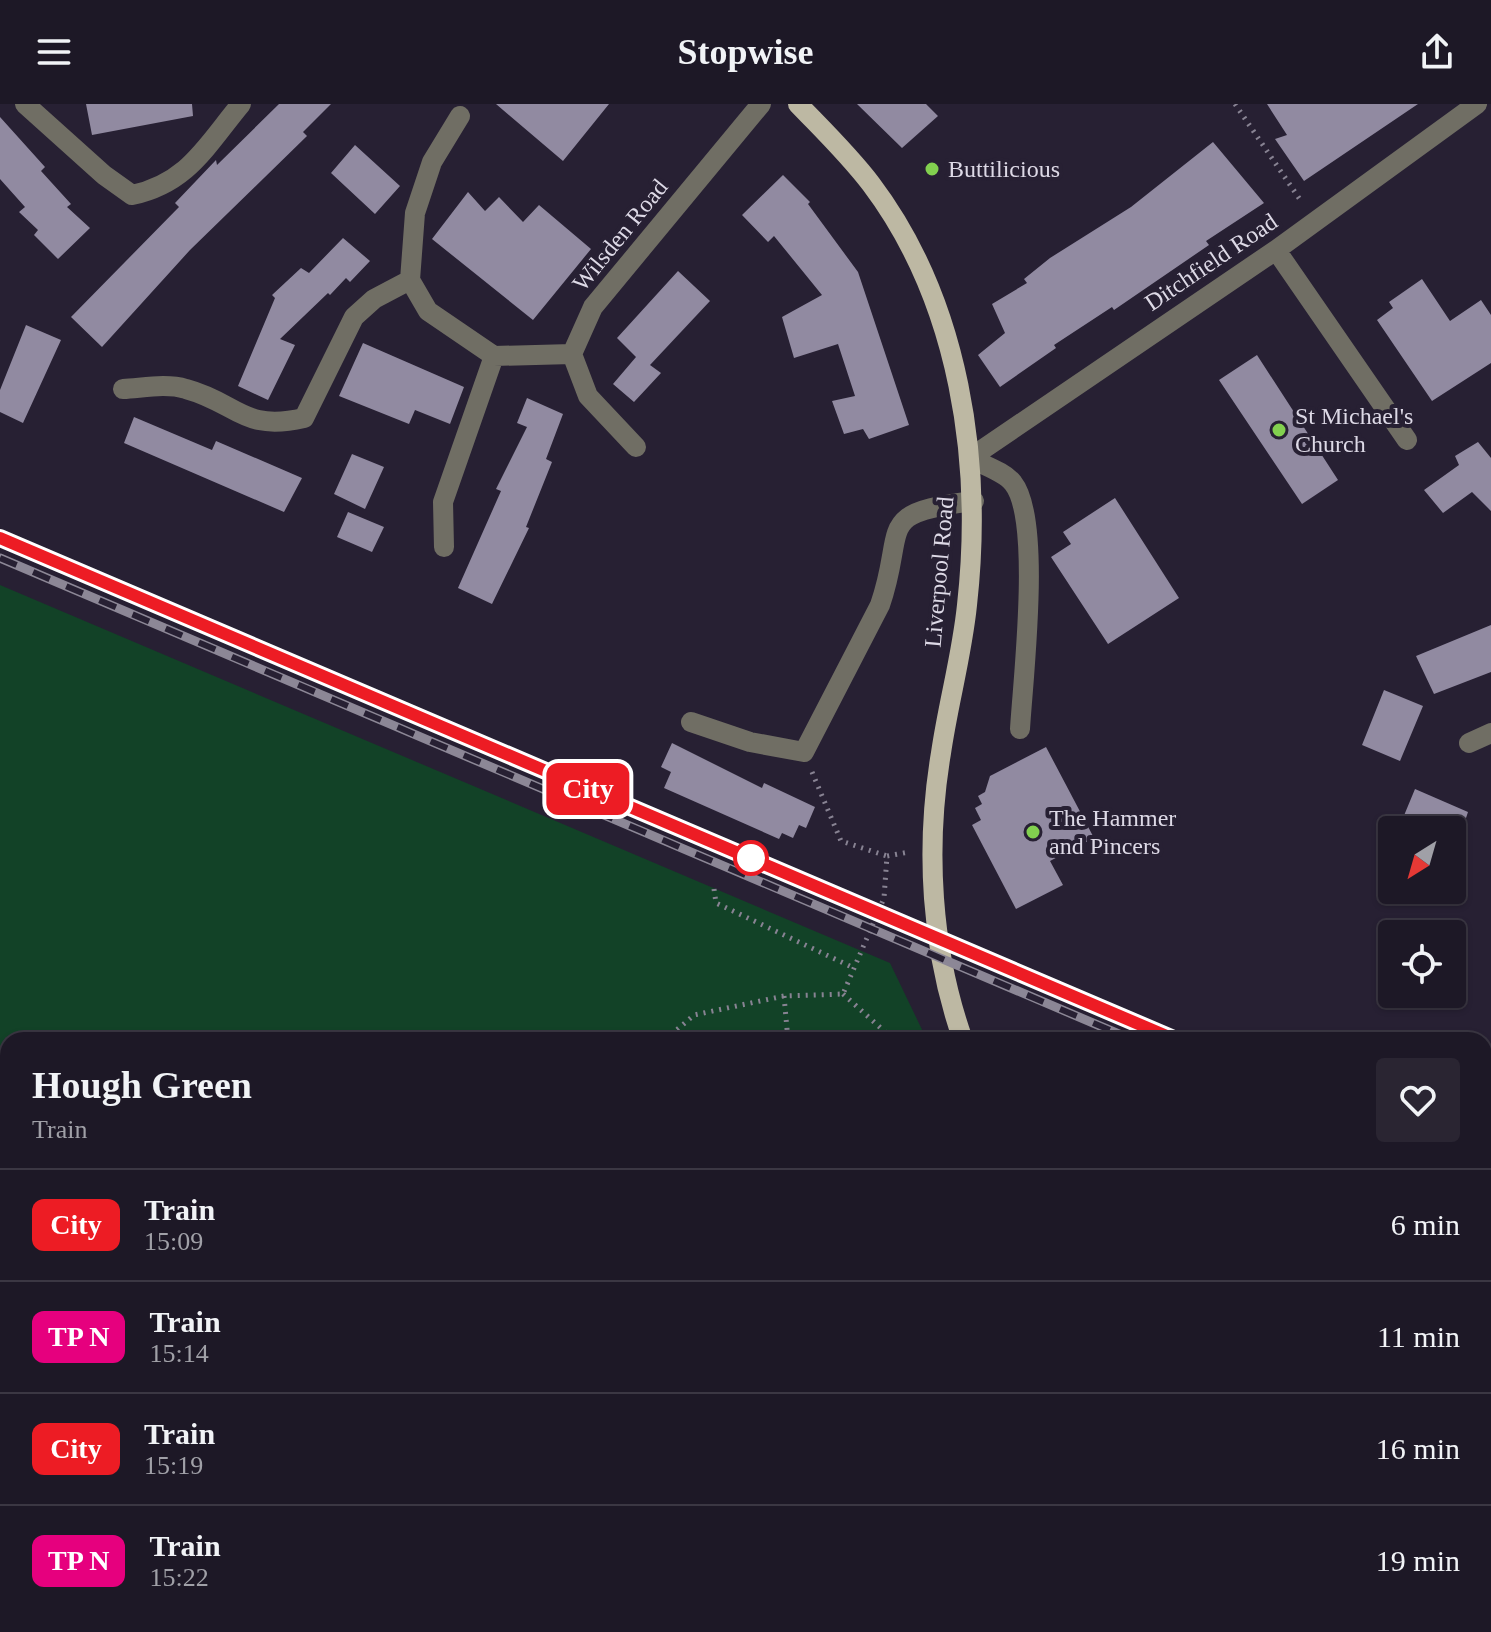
<!DOCTYPE html>
<html lang="en">
<head>
<meta charset="utf-8">
<style>
	:root { --surface:#1d1826; --page:#2a2532; --text:#f1f3f6; --muted:#a0a0a7; --line:#3b3743 }
	body { margin:0; font-family:"Times New Roman",serif; background:var(--page); color:var(--text); height:100vh; display:flex; flex-direction:column; font-size:30px; white-space:nowrap }
	* { box-sizing:border-box; margin:0 }
	p { font-size:26px; color:var(--muted) }
	.icon { flex:none; width:44px; height:44px; fill:none; stroke:currentColor; stroke-width:2; stroke-linecap:round; stroke-linejoin:round }
	.map { position:relative; flex:1; overflow:hidden }
	.details { position:absolute; left:0px; top:928px; width:1492px; height:600px; display:flex; flex-direction:column; background:var(--surface); border-radius:24px 24px 0 0; box-shadow:0 2px 6px #0004,0 0 0 2px var(--line) }
	.details>* { flex:none }
	.badge { padding:0 16px; border-radius:12px; font-size:28px; line-height:52px }
	.needle { width:52px; rotate:217deg }
	.fabs { position:absolute; left:1378px; top:712px; display:grid; gap:16px }
	.fabs a { display:grid; place-items:center; width:88px; height:88px; border-radius:8px; background:var(--surface); box-shadow:0 2px 6px #0004,0 0 0 2px var(--line); font-size:40px }
	.map>.badge { position:absolute; translate:-50% -50%; box-shadow:0 0 0 4px #fff }
	.round { display:grid; place-items:center; flex:none; width:84px; height:84px; border-radius:8px; background:var(--page) }
	.head { display:flex; align-items:center; justify-content:space-between; height:136px; padding:0 32px }
	h1 { font-size:38px; font-weight:600; line-height:60px }
	ul { padding:0; list-style:none }
	li { display:flex; align-items:center; gap:24px; height:112px; padding:0 32px; border-top:2px solid var(--line) }
	li div { flex:1 }
	li b { display:block; font-size:30px }
	li em { font-style:normal }
	li .badge { min-width:88px; font-weight:700; text-align:center }
	header { display:flex; justify-content:space-between; align-items:center; height:104px; padding:0 32px; background:var(--surface); font-size:36px; font-weight:600 }
	.map>svg:first-child { display:block }
	.green { fill:#124227 }
	.building { fill:#918aa1 }
	.lines { fill:none; stroke-linecap:round; stroke-linejoin:round }
	.path { stroke:#888393; stroke-width:5; stroke-dasharray:2 6; stroke-linecap:butt }
	.minor { stroke:#706e64; stroke-width:20 }
	.major { stroke:#bdb8a3; stroke-width:20 }
	.rail-casing { stroke:#8c8796; stroke-width:9 }
	.rail { stroke:#272033; stroke-width:6; stroke-dasharray:18; stroke-linecap:butt }
	.line-casing { stroke:#fff; stroke-width:18 }
	.line { stroke:#ed1c24; stroke-width:12 }
	.poi-dot { fill:#82d04f; stroke:#272033; stroke-width:3 }
	.stop-dot { fill:#fff; stroke:#ed1c24; stroke-width:4 }
	.labels { text-anchor:middle; stroke-width:8; stroke-linejoin:round; paint-order:stroke }
	.poi-label { font-size:24px; fill:#ddd9e6; stroke:#272033; text-anchor:start }
	.street-label { font-size:24px; fill:#ddd9e6; stroke:#272033 }
</style>
</head>
<body>
<header><svg class="icon" aria-label="menu" viewBox="0 0 24 24"><path d="M4 6h16M4 12h16M4 18h16"/></svg>Stopwise<svg class="icon" aria-label="share" viewBox="0 0 24 24"><path d="M12 15V3M7 8l5-5 5 5M5 13v7h14v-7"/></svg></header>
<div class="map">
<svg width="1491" height="1528" viewBox="0 0 1491 1528">
	<rect width="100%" height="100%" fill="#272033"/>
	<!-- green -->
	<path class="green" d="M0,481l890,378 37,77h-919v497l-8,7z
		M1484,1394l7,4v77l-7,-7z
		M1014,1520h32l6,8h-48z"/>
	<!-- building -->
	<path class="building" d="M86,0h106l1,12 -101,19z
		M279,0h52l-28,28 4,4 -117,114 -88,97 -31,-30 108,-110 -4,-4 41,-43 1,5z
		M496,0h113l-46,57z
		M857,0h69l12,12 -36,32z
		M1267,0h151l-114,77 -29,-42 12,-4z
		M0,13l45,50 -4,4 30,33 -4,3 23,21 -32,31 -24,-24 4,-5 -19,-18 6,-5 -25,-28z
		M1213,38l51,61 -58,38 3,4 -95,65 -2,-3 -58,38 2,3 -56,39 -22,-32 27,-22 -13,-29 35,-21 -3,-4 26,-21 81,-51z
		M355,41l45,41 -25,28 -44,-41z
		M783,71l27,27 -2,2 50,68 51,153 -40,14 -6,-10 -19,5 -12,-33 23,-5 -17,-52 -44,14 -12,-41 40,-22 -48,-59 -6,6 -26,-27z
		M468,88l17,19 14,-14 24,25 16,-17 52,44 -58,71 -101,-81z
		M343,134l27,23 -20,21 -4,-4 -16,17 -2,-2 -48,46 15,6 -27,55 -30,-14 37,-88 -3,-3 29,-27 8,5z
		M678,167l32,30 -60,64 11,8 -27,29 -21,-18 23,-27 -19,-19z
		M1422,175l28,42 31,-21 10,15v48l-59,38 -55,-81 16,-12 -4,-6z
		M26,221l35,15 -38,83 -23,-11v-22z
		M363,239l101,44 -14,37 -35,-14 -6,14 -70,-28z
		M1257,251l81,125 -36,24 -83,-124z
		M527,294l36,16 -17,45 6,3 -26,65 3,1 -37,76 -34,-16 43,-97 -5,-2 31,-62 -10,-4z
		M134,313l78,33 4,-9 86,37 -18,34 -160,-69z
		M1478,338l13,16v53l-19,-19 -29,21 -19,-23 35,-25 -4,-9z
		M352,350l32,13 -19,42 -31,-15z
		M1115,394l64,100 -71,46 -57,-87 20,-13 -8,-12z
		M348,408l36,15 -12,25 -35,-15z
		M1491,521v47l-57,22 -18,-38z
		M1384,586l39,16 -23,55 -38,-16z
		M672,639l90,45 2,-5 51,24 -9,21 -7,-3 -6,13 -11,-5 -3,6 -115,-51 7,-16 -10,-5z
		M1046,643l48,91 -44,23 13,24 -47,24 -44,-84 9,-5 -6,-12 7,-4 -4,-8 7,-4 5,-16z
		M1415,685l53,23 -6,18h-64z"/>
	<g class="lines">
		<!-- path -->
		<path class="path" d="M1235,0l66,97
			M812,668l29,69 46,15
			M714,785l2,14 138,65
			M843,890l51,46
			M784,892l4,44
			M665,936l29,-25 90,-19 59,-2 41,-96 3,-42 22,-4
			M0,1177l8,-1
			M0,1440l8,-7
			M106,1520l6,8
			M223,1520l6,8
			M380,1520l7,8
			M745,1520l7,8
			M1055,1520l6,8
			M1182,1520l6,8
			M57,1528l11,-8
			M390,1528l10,-8
			M990,1528l10,-8
			M1218,1528l3,-8"/>
		<!-- minor -->
		<path class="minor" d="M25,0l79,71 28,20c56,-12 74,-49 109,-91
			M460,12l-28,46 -17,51 -5,67 18,31 66,45 78,-2
			M1276,146l131,190
			M123,285c20,-1 43,-6 63,0 52,14 56,43 118,29l50,-101 20,-18 36,-19
			M636,343l-48,-51 -16,-42 21,-47 168,-203
			M444,443l-1,-45 51,-146
			M691,618l59,20 54,10 76,-147c27,-78 -8,-92 94,-104
			M1020,625c3,-51 22,-210 -7,-246 -8,-11 -30,-18 -43,-25l306,-208 201,-146
			M1469,639l22,-10
			M1484,1363l7,3
			M165,1520l6,8
			M574,1520l6,8
			M918,1520l6,8"/>
		<!-- major -->
		<path class="major" d="M798,0c25,26 51,51 73,80 89,118 112,278 96,421 -5,50 -19,99 -26,148 -16,95 -10,197 22,287
			M1325,1520l5,8"/>
		<defs>
			<path id="rail" d="M0,434l1176,502
				M0,454l1133,482
				M1484,1068l7,3
				M1484,1086l7,3"/>
		</defs>
		<!-- rail casing -->
		<use href="#rail" class="rail-casing"/>
		<!-- rail -->
		<use href="#rail" class="rail"/>
	</g>
	<g class="lines">
		<defs>
			<path id="line" d="M0,434l1176,502"/>
		</defs>
		<!-- line casing -->
		<use href="#line" class="line-casing"/>
		<!-- line -->
		<use href="#line" class="line"/>
	</g>
	<!-- markers -->
	<g class="poi-dot">
		<circle cx="932" cy="65" r="8"/>
		<circle cx="1279" cy="326" r="8"/>
		<circle cx="1033" cy="728" r="8"/>
	</g>
	<circle class="stop-dot" cx="751" cy="754" r="16"/>
	<g class="labels">
		<!-- poi labels -->
		<g class="poi-label">
			<text x="948" y="73">Buttilicious</text>
			<text x="1295" y="320">St Michael's<tspan x="1295" dy="28">Church</tspan></text>
			<text x="1049" y="722">The Hammer<tspan x="1049" dy="28">and Pincers</tspan></text>
		</g>
		<!-- street labels -->
		<g class="street-label">
			<text transform="translate(620 131) rotate(-51)" y="8">Wilsden Road</text>
			<text transform="translate(1211 158) rotate(-34)" y="8">Ditchfield Road</text>
			<text transform="translate(939 468) rotate(-85)" y="8">Liverpool Road</text>
		</g>
	</g>
</svg>
<div class="fabs">
<a><svg class="needle" viewBox="-14 -14 28 28"><path d="M0-13l5 13h-10z" fill="#e53935"/><path d="M0 13l5-13h-10z" fill="#a0a0a7"/></svg></a>
<a><svg class="icon" aria-label="locate" viewBox="0 0 24 24"><circle cx="12" cy="12" r="6"/><path d="M12 2v4M12 18v4M2 12h4M18 12h4"/></svg></a>
</div>
<b class="badge" style="left:588px;top:685px;background:#ed1c24;color:#fff">City</b>
<section class="details">
<div class="head"><div><h1>Hough Green</h1><p>Train</p></div><a class="round"><svg class="icon" aria-label="heart" viewBox="0 0 24 24"><path d="M12 20l-8-8c-3-5 5-10 8-4 3-6 11-1 8 4z"/></svg></a></div>
<ul>
<li><span class="badge" style="background:#ed1c24;color:#fff">City</span><div><b>Train</b><p>15:09</p></div><em>6 min</em></li>
<li><span class="badge" style="background:#e6007e;color:#fff">TP N</span><div><b>Train</b><p>15:14</p></div><em>11 min</em></li>
<li><span class="badge" style="background:#ed1c24;color:#fff">City</span><div><b>Train</b><p>15:19</p></div><em>16 min</em></li>
<li><span class="badge" style="background:#e6007e;color:#fff">TP N</span><div><b>Train</b><p>15:22</p></div><em>19 min</em></li>
</ul>
</section>
</div>
</body>
</html>
